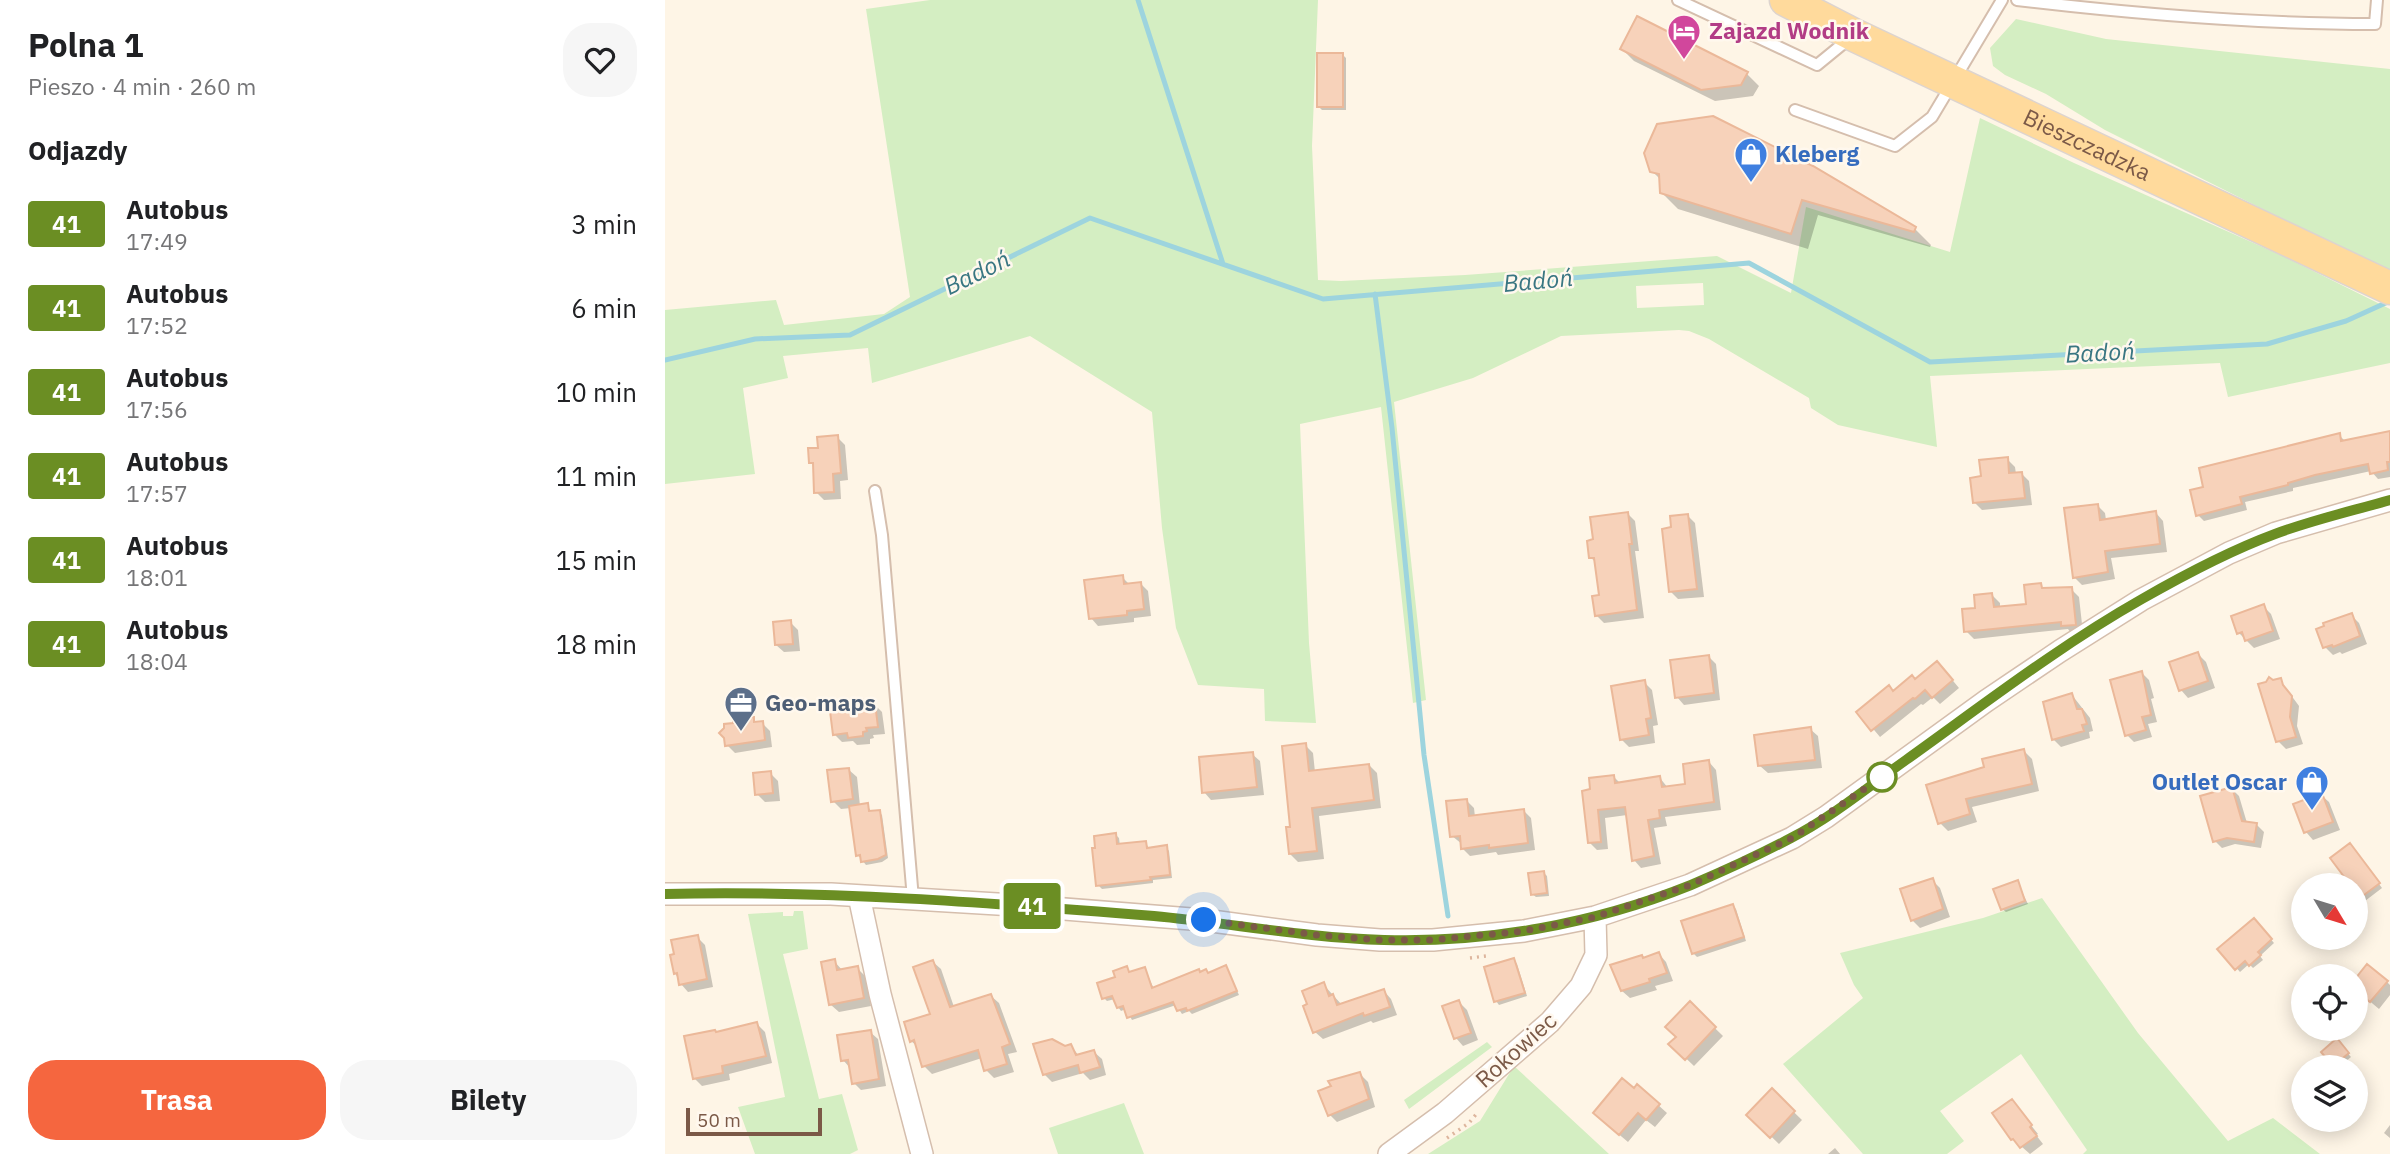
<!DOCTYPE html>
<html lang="pl">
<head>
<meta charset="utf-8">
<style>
	:root { --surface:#fff; --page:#f6f6f6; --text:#202124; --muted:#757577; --accent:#f5663f }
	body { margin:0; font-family:"IBM Plex Sans",sans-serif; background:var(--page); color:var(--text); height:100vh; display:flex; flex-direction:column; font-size:26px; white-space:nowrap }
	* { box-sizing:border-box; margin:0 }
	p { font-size:23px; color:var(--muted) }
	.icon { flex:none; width:38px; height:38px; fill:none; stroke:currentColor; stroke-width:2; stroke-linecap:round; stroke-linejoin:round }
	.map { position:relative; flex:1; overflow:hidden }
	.panel { display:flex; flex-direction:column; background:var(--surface); width:665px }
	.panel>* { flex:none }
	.badge { padding:0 14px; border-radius:5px; font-size:24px; line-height:46px }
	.needle { width:46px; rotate:128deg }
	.fabs { position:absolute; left:1626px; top:873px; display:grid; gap:14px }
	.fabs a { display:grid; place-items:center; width:77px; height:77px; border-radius:50%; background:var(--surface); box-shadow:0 4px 18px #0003; font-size:35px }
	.scale { position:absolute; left:21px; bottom:18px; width:136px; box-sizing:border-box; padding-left:7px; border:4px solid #7b5947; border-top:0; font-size:19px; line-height:24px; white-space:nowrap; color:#7b5947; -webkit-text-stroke:5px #fff8ee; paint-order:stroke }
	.you { position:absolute; width:35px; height:35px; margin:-18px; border:5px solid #fff; border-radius:50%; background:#1a73e8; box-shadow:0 0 0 10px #1a73e833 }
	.map>.badge { position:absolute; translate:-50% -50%; box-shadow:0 0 0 4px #fff }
	h2 { padding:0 28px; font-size:26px; line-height:63px }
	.round { display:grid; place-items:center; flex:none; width:74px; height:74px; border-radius:28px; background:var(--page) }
	.headline { display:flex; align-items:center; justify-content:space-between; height:119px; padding:0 28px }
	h1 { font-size:33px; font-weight:700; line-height:52px }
	.cta { display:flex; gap:14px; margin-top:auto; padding:14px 28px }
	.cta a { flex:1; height:80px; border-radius:28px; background:var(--accent); color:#fff; font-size:28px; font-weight:700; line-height:80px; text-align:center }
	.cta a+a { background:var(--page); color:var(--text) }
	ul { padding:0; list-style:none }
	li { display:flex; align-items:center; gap:21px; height:84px; padding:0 28px }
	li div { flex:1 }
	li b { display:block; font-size:26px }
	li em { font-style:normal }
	li .badge { min-width:77px; font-weight:700; text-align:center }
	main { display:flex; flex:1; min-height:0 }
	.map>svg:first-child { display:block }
	.green { fill:#d4eec2; fill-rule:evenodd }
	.shadow { fill:#0003 }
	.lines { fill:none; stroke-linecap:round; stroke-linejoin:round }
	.stream { stroke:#9dd4de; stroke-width:5 }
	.building { fill:#f7d2ba; stroke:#ebb899; stroke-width:2 }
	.lane-casing { stroke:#d5bead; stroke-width:14 }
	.street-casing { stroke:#d5bead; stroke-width:24 }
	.primary-casing { stroke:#ddd4cf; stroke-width:35 }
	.path { stroke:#ddb59d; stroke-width:3.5; stroke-dasharray:2 5; stroke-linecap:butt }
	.lane { stroke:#fff; stroke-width:10 }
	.street { stroke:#fff; stroke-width:21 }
	.primary { stroke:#ffda9c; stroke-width:32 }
	.line-casing { stroke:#fff; stroke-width:16 }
	.line { stroke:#6b8e23; stroke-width:10 }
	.walk { stroke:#7b5947; stroke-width:7; stroke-dasharray:0 12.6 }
	.stop-dot { fill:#fff; stroke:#6b8e23; stroke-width:3.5 }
	.labels { text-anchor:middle; stroke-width:5; stroke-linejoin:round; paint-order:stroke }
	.hotel-label { font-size:23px; font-weight:bold; fill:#b23c85; stroke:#fff8ee; text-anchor:start }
	.street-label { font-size:23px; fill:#7b5947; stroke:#fff8ee }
	.shop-label { font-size:23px; font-weight:bold; fill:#366cbe; stroke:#fff8ee; text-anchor:start }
	.service-label { font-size:23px; font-weight:bold; fill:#4e5e75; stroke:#fff8ee; text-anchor:start }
	.water-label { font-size:24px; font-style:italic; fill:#397682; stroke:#fff8ee }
</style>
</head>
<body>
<main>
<section class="panel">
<div class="headline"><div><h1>Polna 1</h1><p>Pieszo · 4 min · 260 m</p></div><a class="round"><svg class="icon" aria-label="heart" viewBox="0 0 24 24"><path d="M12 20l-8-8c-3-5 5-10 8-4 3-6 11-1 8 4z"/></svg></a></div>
<h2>Odjazdy</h2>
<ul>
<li><span class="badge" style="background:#6b8e23;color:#fff">41</span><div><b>Autobus</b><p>17:49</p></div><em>3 min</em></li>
<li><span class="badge" style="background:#6b8e23;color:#fff">41</span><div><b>Autobus</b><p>17:52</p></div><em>6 min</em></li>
<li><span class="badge" style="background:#6b8e23;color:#fff">41</span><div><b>Autobus</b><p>17:56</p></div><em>10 min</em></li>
<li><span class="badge" style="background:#6b8e23;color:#fff">41</span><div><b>Autobus</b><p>17:57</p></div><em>11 min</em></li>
<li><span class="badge" style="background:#6b8e23;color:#fff">41</span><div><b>Autobus</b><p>18:01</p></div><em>15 min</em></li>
<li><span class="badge" style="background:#6b8e23;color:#fff">41</span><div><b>Autobus</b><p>18:04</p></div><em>18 min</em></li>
</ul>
<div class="cta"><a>Trasa</a><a>Bilety</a></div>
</section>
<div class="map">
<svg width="1725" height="1154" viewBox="0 0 1725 1154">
	<rect width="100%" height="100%" fill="#fef5e6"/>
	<!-- green -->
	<path class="green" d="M265,0h388l-6,146 6,134 23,1 124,-6 252,-19 74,37 15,-86 144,45 30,-134 94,45 211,94 105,52v54l-162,34 -8,-34 -290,13 7,71 -99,-22 -27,-17 -2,-10 -100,-59 -20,-8 -10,-1 -118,6 -88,42 -79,24 32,298 -13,3 -32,-296 -81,17 9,219 7,80 -51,-2 -1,-32 -66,-4 -22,-57 -14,-100 -10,-116 -122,-76 -158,47 -4,-35 -85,8 5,22 -45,10 12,86 -90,10v-174l111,-10 8,25 100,-11 26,-17 -44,-288zM1038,283l1,22 -67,3 -1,-22z
		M1351,19l90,20 284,30v204l-285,-143 -59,-36 -41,-19 -12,-9 -3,-18z
		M1377,898l96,135 90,108 45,-23 47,36h-237l4,-4 -66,-96 -81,57 24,30 -17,13h-84l-80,-90 80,-66 -9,-13 -14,-32 143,-35z
		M129,911h9l5,38 -25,5 36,145 23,-5 16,56 -8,4h-95l-17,-47 47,-10 -37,-183 35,-2v4h10z
		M822,1042l5,5 -83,62 -5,-9z
		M849,1066l95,88h-181l52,-33z
		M459,1103l20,51h-86l-9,-26z"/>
	<!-- shadow -->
	<path class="shadow" d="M957,49l125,25 12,12 -6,10 -38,5 -81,-40z
		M678,55l3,3v52h-24l-3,-3z
		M993,125l257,104 16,16 -1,2 -112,-32 -10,34 -130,-40 -16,-16 -1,-13 -9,-9z
		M1725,433v44l-12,2 -7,-8 -78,17v3l-48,11 2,8 -43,11 -6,-6 141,-80 7,7z
		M172,437l8,8 3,35 -8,1 1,18 -17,1 -8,-8 -2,-26 -3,-4 8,-13z
		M1342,459l8,8 1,7h6l7,7 3,24 -50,5 -8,-8 9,-24z
		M1432,505l8,8 1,7 50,-7 7,8 4,31 -56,6 4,21 -33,6 -8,-8z
		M962,513l8,8 4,30h-4l9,67 -40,5 -8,-8 5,-19 -4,-33 -6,-5z
		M1023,516l7,7 9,74 -26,2 -8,-8 3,-62z
		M457,577l8,8 10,-2 8,8 3,25 -17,2v4l-36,4 -7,-8z
		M1375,585l5,5 26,-1 8,8 4,36h-12l-3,-4 -94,10 -8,-8 11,-21 15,-15 8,8v5l28,-3z
		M1598,606l8,8 9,25 -26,9 -15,-15z
		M1686,615l8,8 8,21 -25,10 -2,-2 -7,3 -8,-8z
		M125,622l8,8 2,21 -16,1 -8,-7z
		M1533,654l8,8 9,26 -27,10 -7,-8z
		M1043,656l8,8 4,36 -36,5 -7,-8z
		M1279,670l15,18 -19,16 -7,-7 -10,8 -2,-1 -41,33 -21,-25z
		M1477,673l7,7 5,18 -3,1 6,23 -9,2 4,13 -18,5 -7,-7z
		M1615,680l19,26 -2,20 6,18 -17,5 -8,-8 -5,-59z
		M979,682l8,8 6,35 -5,1 2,17 -26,4 -8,-8z
		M1407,695l18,23 3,13 -4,1 1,6 -29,9 -8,-8z
		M197,701l5,4 7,-1 8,8 3,22 -12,1 1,3 -4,1v5l-13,1 -4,-4 -11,1 -8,-8z
		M88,719l4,4h5l8,8 2,16 -37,6 -8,-8z
		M1145,729l8,7 4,32 -54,5 -8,-7z
		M640,745l8,8 2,19 54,-7 8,8 4,35 -62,8 5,43 -26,3 -8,-8z
		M1359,751l8,8 7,32 -67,16 5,15 -29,9 -8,-8 46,-55z
		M587,754l8,7 4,34 -53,5 -7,-8z
		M1044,762l7,8 5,40 -56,7 2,9 -13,2 7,36 -20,4 -7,-8 -7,-45 -22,3 3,31 -11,1 -7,-7 2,-52 22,-14 7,7 39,-6 8,10 19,-2z
		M184,770l8,7 3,29 7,-1 5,8 7,-1 3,3 6,43 -6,4 -16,3 -8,-10 -7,-47 -10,1 -8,-8z
		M105,773l8,8 2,20 -15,1 -8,-8z
		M1567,789l7,7 8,27 10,2 7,7 -3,16 -26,-4 -13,4 -7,-7z
		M1656,795l8,7 11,28 -27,10 -7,-8z
		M802,801l7,7 1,9 48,-7 8,8 4,32 -37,5 -2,-3 -26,4 -8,-8v-4l-10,-8z
		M451,835l3,3 1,8 26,-3 3,6 17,-2 3,4 3,27 -19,2v3l-51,6 -4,-4 -1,-36z
		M1688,849l29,39 -17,13 -10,-12z
		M879,873l3,3 2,20 -13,1 -4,-3z
		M1267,880l8,8 10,29 -30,11 -8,-8z
		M1352,882l11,22 -22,8 -4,-3z
		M1068,906l3,3 10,32 -49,16 -4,-4z
		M1589,920l20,23 -14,13 3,4 -10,8 -4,-4 -9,8 -20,-23z
		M32,937l8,8 8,42 -25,5 -7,-8 -6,-11z
		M994,954l7,8 7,19 -18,5 2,4 -27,8 -8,-7 22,-31z
		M849,960l3,4 10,32 -28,9 -3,-4z
		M169,961l9,10 14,-3 8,8 6,30 -32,6 -8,-7z
		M268,962l8,7 13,38 37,-11 8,7 18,49 -9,2 6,18 -20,6 -8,-8 -4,-12 -50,16 -8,-8 -6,-19 -7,-6 21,-26z
		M561,967l13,28 -47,19 -3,-3 -7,3 -6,-9 -44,15 -6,-11 -5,2 -3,-4 -3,-8 -8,2 -3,-3 23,-30 3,4 15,-3 9,20z
		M1722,982l3,3v10l-11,14 -19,-16z
		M658,984l19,21 42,-14 7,8 6,16 -24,8 -2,-2 -48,18 -8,-7z
		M794,1002l8,8 11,30 -15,6 -7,-8z
		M1025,1004l33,32 -29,30 -23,-22 7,-7z
		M92,1024l8,8 7,31 -43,11 1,6 -28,6 -8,-8 23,-44z
		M205,1032l8,7 8,47 -25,4 -7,-7 -3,-14 -8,-9z
		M1672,1041l14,16 -13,11 -4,-3z
		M406,1046l8,10 15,-4 8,7 4,16 -16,5 -7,-7 -31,9 -8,-8 20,-26z
		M695,1074l8,8 7,25 -38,15 -7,-7z
		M972,1086l30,27 -12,14 -9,-7 -18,22 -25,-21z
		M1107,1091l30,29 -23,24 -30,-29z
		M1347,1101l26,33 -2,1 7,9 -13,10 -17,-15 -19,-25z
		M1725,1125v13l-6,-5z
		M1170,1148l5,6h-12z"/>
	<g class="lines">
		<!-- stream -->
		<path class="stream" d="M473,0l85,264
			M710,294l17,134 32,327 24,161
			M0,360l90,-21 95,-4 240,-117 233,81 426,-36 181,99 337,-18 79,-23 44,-20"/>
	</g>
	<!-- building -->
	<path class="building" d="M972,16l111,56 -7,13 -40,5 -81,-41z
		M652,53h26v54h-26z
		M1048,116l100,50 103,61 -2,5 -112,-32 -11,34 -131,-41 -1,-19 -9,-2 -6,-19 13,-29z
		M1725,431v31h-3l1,8 -18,4 -2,-10 -53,11 -27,8v2l-48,12 2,7 -46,12 -6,-26 13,-3 -4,-19 141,-35 1,8z
		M173,435l3,38 -8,1 1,18 -20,1 -1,-30h-4l-1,-15h10l-1,-11z
		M1343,457l1,16 13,-1 3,26 -52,5 -3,-25 11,-2 -2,-16z
		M1433,504l2,16 56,-9 4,33 -55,7 3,21 -35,6 -9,-70z
		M963,512l4,32h-3l8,66 -42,6 -3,-20 7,-1 -5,-37h-5l-2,-17 6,-2 -3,-22z
		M1023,514l9,75 -28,3 -7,-63 9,-2 -1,-11z
		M458,575l1,9 17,-2 3,27 -17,2v4l-38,4 -5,-39z
		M1376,583l1,5 30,-1 4,38 -15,1v-4l-97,10 -2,-23 13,-1 -1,-13 18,-2 2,14 32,-3 -2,-19z
		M1599,604l9,27 -28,10 -3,-9 -5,2 -6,-18z
		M1687,613l8,23 -27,11 -1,-2 -9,3 -7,-19 8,-3 -1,-3z
		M126,620l2,24 -18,1 -2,-23z
		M1533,652l10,29 -29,10 -10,-29z
		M1044,655l5,38 -39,5 -5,-38z
		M1272,661l16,19 -21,18 -7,-8 -10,9 -2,-1 -42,33 -15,-19 33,-27 4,6 19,-16 3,4z
		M1477,671l9,44 -9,2 4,13 -21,6 -15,-56z
		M1604,677l4,3 8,-2 2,7 9,11 -2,21 6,20 -20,5 -18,-58 8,-2z
		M980,680l6,38 -5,1 3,16 -29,5 -9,-54z
		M1407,693l5,16h5l5,15 -5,1 2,6 -32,9 -9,-38z
		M198,699v5l12,-1 3,24 -12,1 1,3 -4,1v4l-15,2 -1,-5 -14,2 -4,-32z
		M89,717v5l9,-1 2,19 -40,6 -1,-8 -5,-5 5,-5v-4l9,-1v-4z
		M1146,727l4,33 -57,6 -4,-31z
		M641,743l3,28 60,-7 5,36 -62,8 5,43 -28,3 -3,-27h4l-8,-81z
		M1359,749l8,35 -66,15 4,15 -32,10 -12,-39 58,-18 -2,-8z
		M588,752l4,35 -55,6 -3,-36z
		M1044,760l5,42 -55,8 1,8 -12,2 6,36 -22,5 -7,-54 -27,3 3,32 -13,1 -6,-52 8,-2 -1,-11 25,-3 1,8 45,-7 2,11 23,-3 -2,-20z
		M184,768l4,31 -22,3 -4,-32z
		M106,771l2,22 -18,2 -2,-22z
		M1567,787l10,34 15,2 -3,19 -27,-4 -14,4 -13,-46z
		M1657,793l11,29 -29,11 -11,-29z
		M802,799l2,17 55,-7 4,34 -39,5v-3l-28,4 -1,-13 -10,1 -4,-36z
		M203,803l1,8 11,-1 6,45 -8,4 -17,3 -1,-7 -4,1 -7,-50z
		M451,833l1,11 29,-3 1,7 20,-3 3,30 -20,2 1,3 -55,6 -4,-38h3l-1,-12z
		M1685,843l30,40 -20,15 -5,-6v-6h-4l-21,-28z
		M879,871l3,22 -16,2 -3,-22z
		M1268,878l10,31 -32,12 -11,-32z
		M1353,880l7,21 -24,9 -8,-21z
		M1068,904l11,33 -52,17 -11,-33z
		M1589,918l18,21 -14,13 3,3 -12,11 -4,-5 -10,9 -18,-21z
		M33,935l9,44 -28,6 -2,-12 -3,1 -4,-19 4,-1 -3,-14z
		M994,952l8,21 -18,6 1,3 -29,9 -11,-26 32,-10 1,3z
		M849,958l11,35 -31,9 -10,-35z
		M170,959l2,11 21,-4 6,32 -35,7 -8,-43z
		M268,960l17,47 41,-13 19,50 -8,3 5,17 -23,7 -6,-21 -56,17 -8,-27 -4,2 -6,-20 26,-8 -17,-47z
		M1702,964l21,17 -18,21 -15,-12v-11z
		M561,965l11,26 -50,20 -1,-3 -9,3 -4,-9 -46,16 -4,-12 -6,2 -5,-12 -10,3 -5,-16 18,-6 -2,-6 14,-5 2,6 16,-5 7,21 47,-19 1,3 6,-3 2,4z
		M659,982l5,14 4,-2 4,11 47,-16 6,18 -26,9 -1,-3 -50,20 -10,-27 4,-2 -5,-13z
		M794,1000l12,33 -17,6 -12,-33z
		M1025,1001l26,26 -31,33 -17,-16 8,-7 -11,-10z
		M92,1022l9,34 -44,10 1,7 -30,6 -9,-43 31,-6 1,2z
		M206,1030l8,49 -27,5 -4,-24 -7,1 -4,-26z
		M1672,1038l12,15 -16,13 -12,-14z
		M387,1039l13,7 6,-2 5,11 18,-5 6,17 -20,6 -2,-8 -35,10 -10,-31z
		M695,1072l9,27 -41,17 -10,-25 13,-5 -3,-5z
		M957,1078l12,10 3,-4 23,20 -14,16 -8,-7 -19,22 -26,-22z
		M1107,1088l23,23 -25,27 -24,-23z
		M1347,1099l20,26 -2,2 7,9 -17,12 -7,-9 -2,1 -19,-27z"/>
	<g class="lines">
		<defs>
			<path id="lane" d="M1013,0l139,65 33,-27
				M1352,0c118,14 239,24 358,24l2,-24
				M1130,110l100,36 37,-29 70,-117
				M210,491l7,44 31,364"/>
			<path id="street" d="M0,894h166l183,11 190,15 113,15 63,5h53l91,-9 71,-14 95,-32 102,-47 34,-21 160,-116 74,-50 81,-51 88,-47 47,-20 114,-33
				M194,896l21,98 42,160
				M724,1154l56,-41 105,-91 31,-36 15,-31 -1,-38"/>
			<g id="primary">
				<path id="s1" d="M1121,0l68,35 536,253"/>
			</g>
		</defs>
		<!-- lane casing -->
		<use href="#lane" class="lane-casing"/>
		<!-- street casing -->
		<use href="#street" class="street-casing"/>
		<!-- primary casing -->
		<use href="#primary" class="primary-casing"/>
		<!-- path -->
		<path class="path" d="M805,958l16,-2
			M782,1138l22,-15 9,-11"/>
		<!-- lane -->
		<use href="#lane" class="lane"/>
		<!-- street -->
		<use href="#street" class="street"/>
		<!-- primary -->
		<use href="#primary" class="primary"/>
	</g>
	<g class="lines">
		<defs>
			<path id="line" d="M0,894c163,-4 326,9 489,22 76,7 153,22 230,24 104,3 210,-16 307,-55 33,-14 68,-30 100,-47 41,-21 77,-51 115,-78 77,-55 153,-114 236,-161 42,-24 87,-48 133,-65 37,-14 77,-23 115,-34"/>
		</defs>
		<!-- line casing -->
		<use href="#line" class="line-casing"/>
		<!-- line -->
		<use href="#line" class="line"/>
		<!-- walk -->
		<path class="walk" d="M539,920l113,15 63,5h53l91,-9 71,-14 95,-32 102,-47 93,-63 -3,2"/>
	</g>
	<!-- icons -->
	<defs>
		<symbol id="hotel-pin" viewBox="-11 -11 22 30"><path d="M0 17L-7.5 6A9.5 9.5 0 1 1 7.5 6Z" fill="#d1479c" stroke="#fff8ee"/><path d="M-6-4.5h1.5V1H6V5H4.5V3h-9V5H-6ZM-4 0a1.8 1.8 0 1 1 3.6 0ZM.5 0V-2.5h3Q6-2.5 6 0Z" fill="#fff"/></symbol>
		<symbol id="shop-pin" viewBox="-11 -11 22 30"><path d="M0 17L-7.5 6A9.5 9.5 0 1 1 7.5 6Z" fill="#3f7fe0" stroke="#fff8ee"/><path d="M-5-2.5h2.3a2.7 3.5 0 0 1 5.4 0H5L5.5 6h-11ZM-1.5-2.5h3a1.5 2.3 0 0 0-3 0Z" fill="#fff"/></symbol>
		<symbol id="office-pin" viewBox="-11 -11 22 30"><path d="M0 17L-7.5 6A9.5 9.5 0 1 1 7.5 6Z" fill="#5c6f8a" stroke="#fff8ee"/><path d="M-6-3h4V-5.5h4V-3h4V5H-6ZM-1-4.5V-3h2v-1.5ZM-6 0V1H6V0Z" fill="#fff"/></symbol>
	</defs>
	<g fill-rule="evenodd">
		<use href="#hotel-pin" x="1000" y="12" width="38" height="52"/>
		<use href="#shop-pin" x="1067" y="135" width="38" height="52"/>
		<use href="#office-pin" x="57" y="684" width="38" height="52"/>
		<use href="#shop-pin" x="1628" y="763" width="38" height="52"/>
	</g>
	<!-- markers -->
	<circle class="stop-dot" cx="1217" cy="777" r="14"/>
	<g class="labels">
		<!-- hotel labels -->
		<g class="hotel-label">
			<text x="1044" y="39">Zajazd Wodnik</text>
		</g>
		<!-- street labels -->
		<g class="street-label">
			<text dy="8" stroke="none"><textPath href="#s1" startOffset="334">Bieszczadzka</textPath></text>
			<text transform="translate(851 1050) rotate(-42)" y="8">Rokowiec</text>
		</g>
		<!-- shop labels -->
		<g class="shop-label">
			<text x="1110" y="162">Kleberg</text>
			<text x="1622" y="790" text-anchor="end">Outlet Oscar</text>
		</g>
		<!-- service labels -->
		<g class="service-label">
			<text x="100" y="711">Geo-maps</text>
		</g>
		<!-- water labels -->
		<g class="water-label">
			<text transform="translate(312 273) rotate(-26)" y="8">Badoń</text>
			<text transform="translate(873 281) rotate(-5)" y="8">Badoń</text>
			<text transform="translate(1435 353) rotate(-3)" y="8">Badoń</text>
		</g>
	</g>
</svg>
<div class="fabs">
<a><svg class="needle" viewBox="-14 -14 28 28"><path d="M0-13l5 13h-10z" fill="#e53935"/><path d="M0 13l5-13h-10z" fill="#757577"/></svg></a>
<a><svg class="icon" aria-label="locate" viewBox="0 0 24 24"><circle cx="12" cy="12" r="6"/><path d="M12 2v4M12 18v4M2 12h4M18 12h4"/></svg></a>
<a><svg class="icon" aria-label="layers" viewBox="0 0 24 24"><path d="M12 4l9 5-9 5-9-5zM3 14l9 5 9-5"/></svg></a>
</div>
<div class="scale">50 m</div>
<div class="you" style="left:539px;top:920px"></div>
<b class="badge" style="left:367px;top:906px;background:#6b8e23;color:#fff">41</b>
</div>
</main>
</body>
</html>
